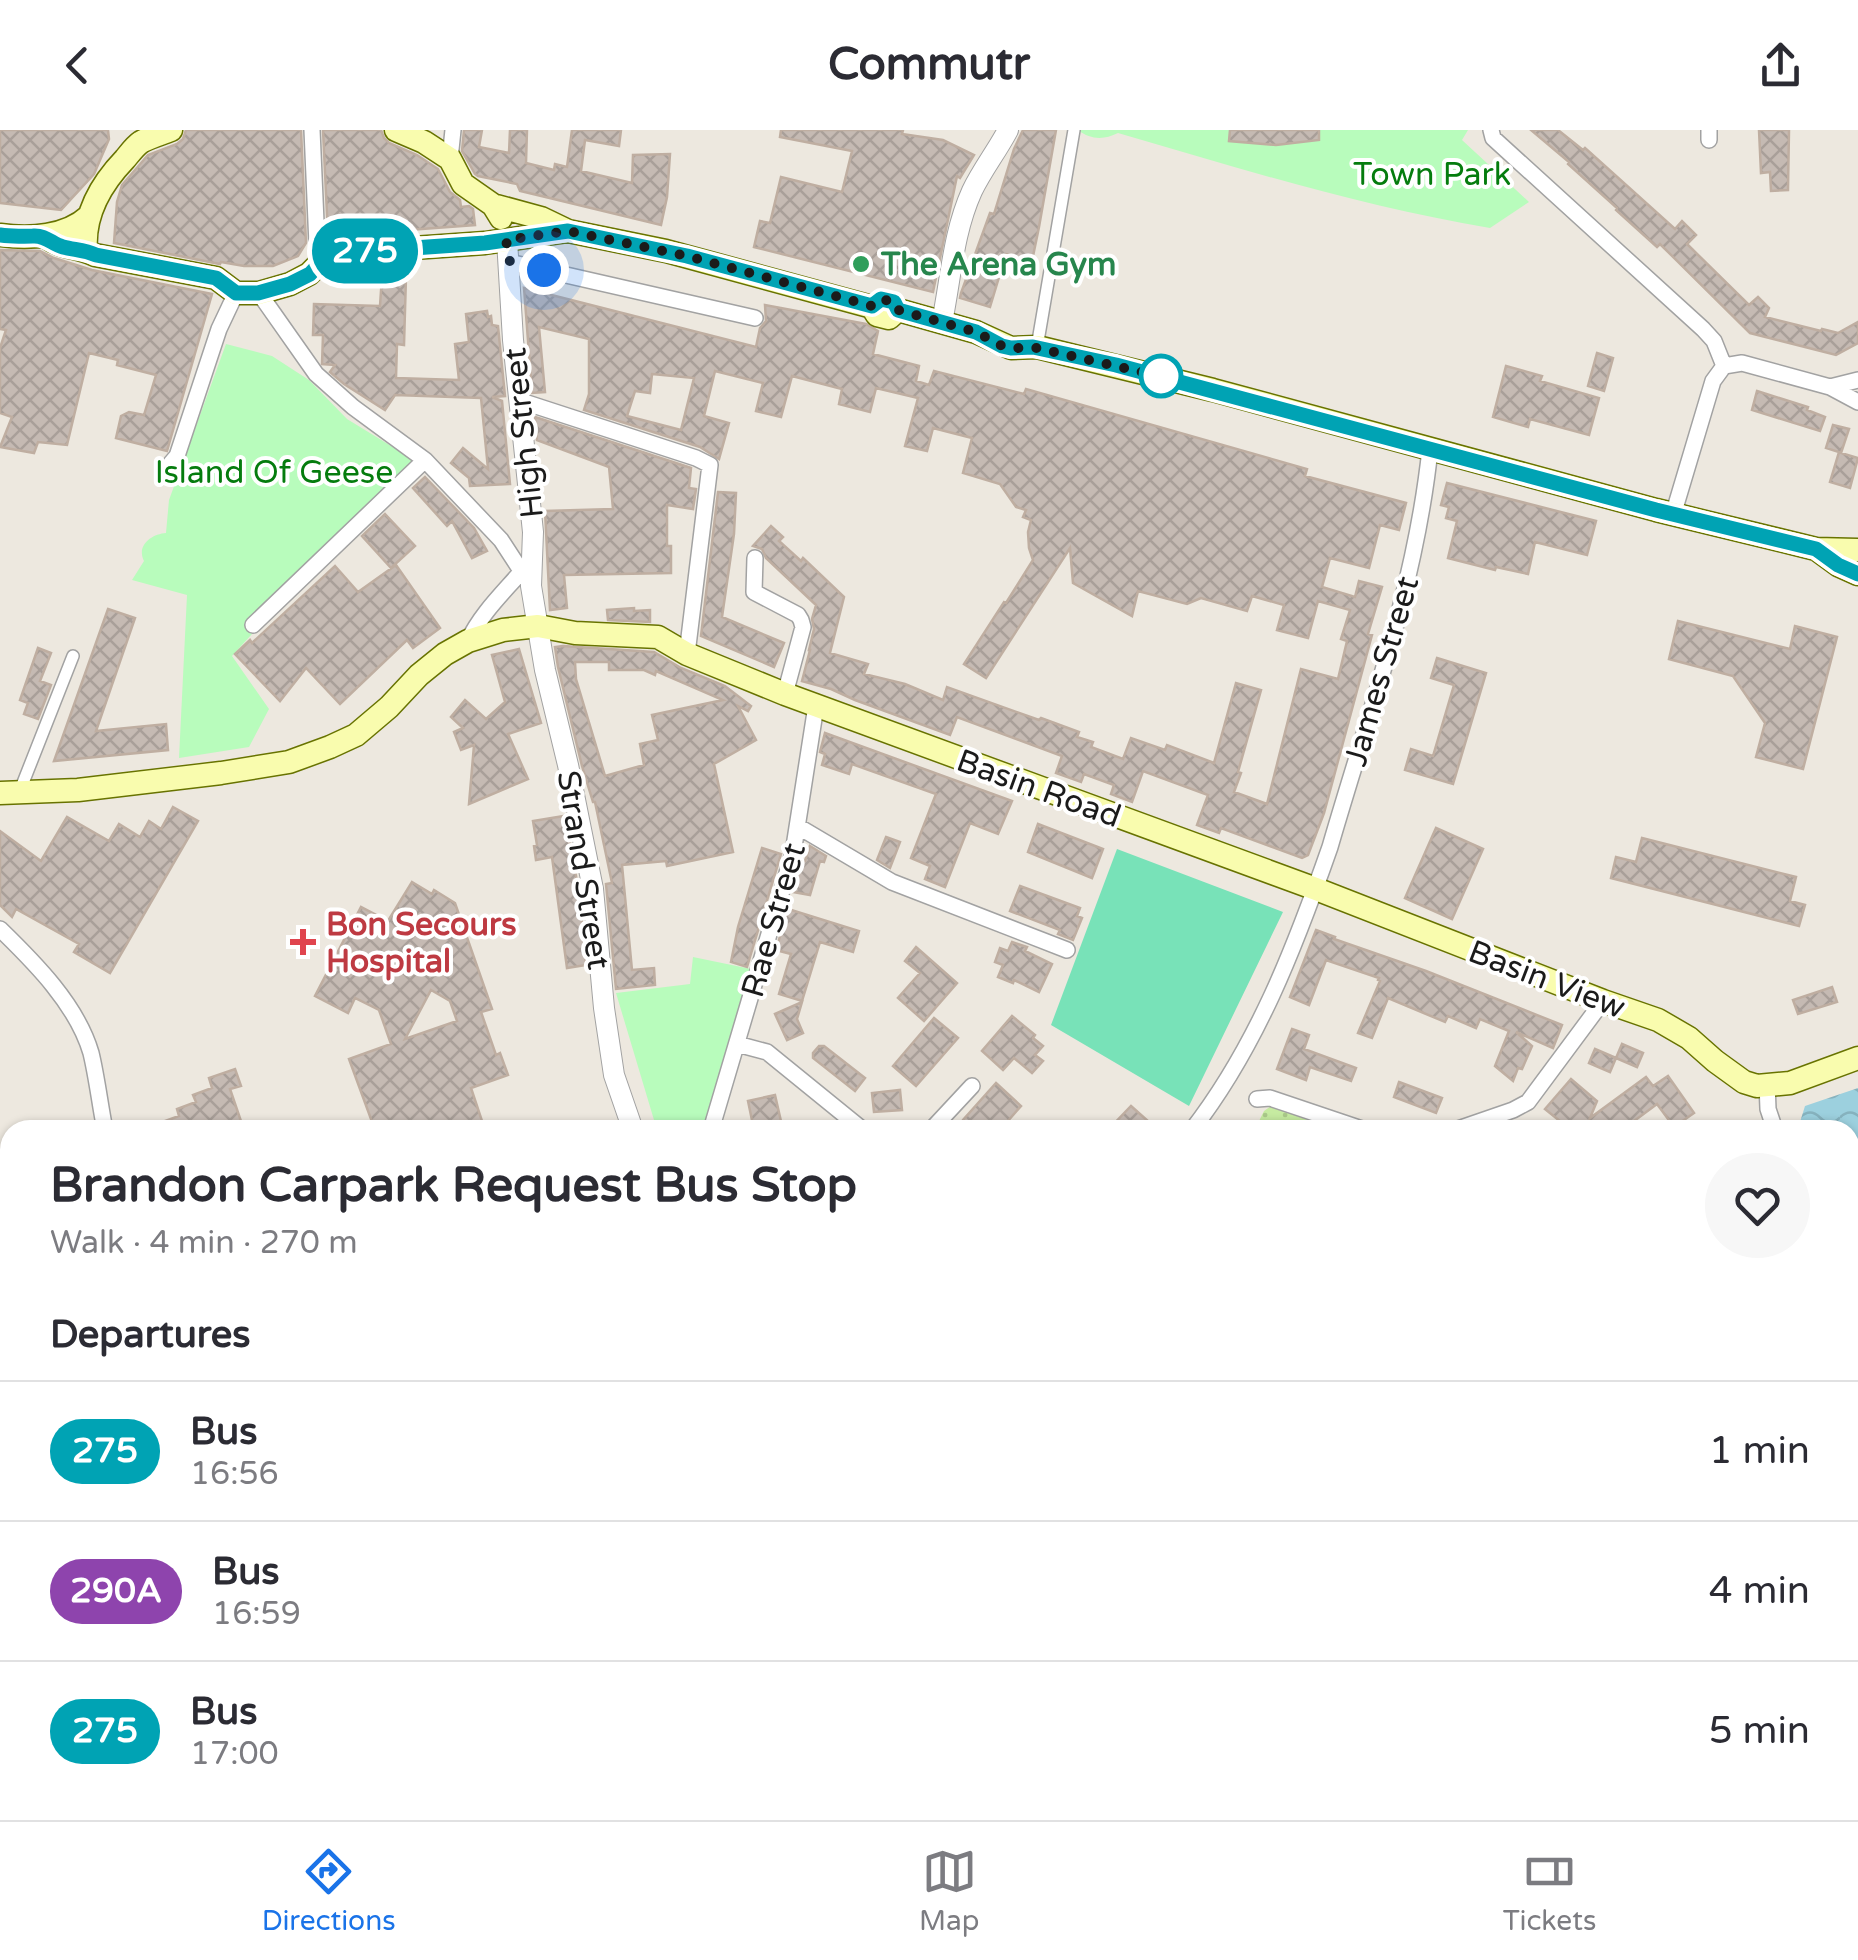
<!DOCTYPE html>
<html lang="en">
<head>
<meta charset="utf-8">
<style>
	:root { --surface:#fff; --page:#f7f7f7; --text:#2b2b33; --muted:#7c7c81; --line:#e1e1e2; --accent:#1a73e8 }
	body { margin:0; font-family:"Varela Round",sans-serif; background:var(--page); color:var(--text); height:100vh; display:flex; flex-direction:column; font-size:38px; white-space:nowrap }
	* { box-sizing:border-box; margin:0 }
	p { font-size:32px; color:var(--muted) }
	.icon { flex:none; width:55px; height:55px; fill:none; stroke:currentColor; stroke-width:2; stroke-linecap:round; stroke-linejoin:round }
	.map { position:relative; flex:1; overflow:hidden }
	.sheet { position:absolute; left:0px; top:990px; width:1860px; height:700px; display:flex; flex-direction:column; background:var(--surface); border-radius:30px 30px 0 0; box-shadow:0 2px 8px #0004 }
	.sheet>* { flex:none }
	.badge { padding:0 20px; border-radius:32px; font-size:35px; line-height:65px }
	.you { position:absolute; width:50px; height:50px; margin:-25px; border:8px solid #fff; border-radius:50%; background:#1a73e8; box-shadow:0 0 0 15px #1a73e833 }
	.map>.badge { position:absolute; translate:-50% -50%; box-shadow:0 0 0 5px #fff }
	h2 { padding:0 50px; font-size:38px; line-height:90px }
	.round { display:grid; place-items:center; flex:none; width:105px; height:105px; border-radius:52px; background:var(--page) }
	.overview { display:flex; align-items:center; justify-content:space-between; height:170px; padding:0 50px }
	h1 { font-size:48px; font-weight:700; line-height:75px }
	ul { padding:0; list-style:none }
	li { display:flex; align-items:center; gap:30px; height:140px; padding:0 50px; border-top:2px solid var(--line) }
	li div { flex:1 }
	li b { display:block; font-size:38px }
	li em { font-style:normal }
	li .badge { min-width:110px; font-weight:700; text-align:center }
	header { display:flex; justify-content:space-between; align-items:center; height:130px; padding:0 50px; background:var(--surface); font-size:45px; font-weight:700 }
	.tabs { display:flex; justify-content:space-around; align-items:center; height:140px; border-top:2px solid var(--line); background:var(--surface); font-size:28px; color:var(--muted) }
	.tabs a { display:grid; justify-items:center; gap:5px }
	.tabs .current { color:var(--accent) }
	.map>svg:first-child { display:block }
	.grass { fill:url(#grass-dots) }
	.park { fill:#b8fcbc }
	.pitch { fill:#78e2b8 }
	.water { fill:url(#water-waves) }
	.building { fill:url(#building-cross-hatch); stroke:#bfaea1; stroke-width:2.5; fill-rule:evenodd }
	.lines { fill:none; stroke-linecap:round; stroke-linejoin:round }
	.pedestrian-casing { stroke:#a2a2a2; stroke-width:14 }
	.minor-casing { stroke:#a2a2a2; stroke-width:18 }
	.tertiary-casing { stroke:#a2a2a2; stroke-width:22 }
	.secondary-casing { stroke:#687300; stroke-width:25 }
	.pedestrian { stroke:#fff; stroke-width:11 }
	.minor { stroke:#fff; stroke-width:15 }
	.tertiary { stroke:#fff; stroke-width:20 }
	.secondary { stroke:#f9fcae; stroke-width:22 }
	.line-casing { stroke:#fff; stroke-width:22 }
	.line { stroke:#00a3b4; stroke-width:15 }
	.walk { stroke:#1b1b1b; stroke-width:10; stroke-dasharray:0 18 }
	.leisure-dot { fill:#2e9e5b; stroke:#fff; stroke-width:4 }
	.stop-dot { fill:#fff; stroke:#00a3b4; stroke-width:5 }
	.health-dot { fill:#e0444e; stroke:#fff; stroke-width:4 }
	.labels { text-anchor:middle; stroke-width:8; stroke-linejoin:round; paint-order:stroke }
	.park-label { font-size:32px; fill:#057c0e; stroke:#fff }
	.leisure-label { font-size:32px; font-weight:bold; fill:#27864d; stroke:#fff; text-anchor:start }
	.street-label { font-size:32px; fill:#1b1b1b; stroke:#fff }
	.health-label { font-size:32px; font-weight:bold; fill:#be3a42; stroke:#fff; text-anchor:start }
</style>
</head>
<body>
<header><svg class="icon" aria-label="back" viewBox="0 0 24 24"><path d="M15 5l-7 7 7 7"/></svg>Commutr<svg class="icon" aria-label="share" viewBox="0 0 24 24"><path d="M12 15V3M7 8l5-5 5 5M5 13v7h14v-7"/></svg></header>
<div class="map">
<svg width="1858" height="1690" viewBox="0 0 1858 1690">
	<defs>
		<pattern id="grass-dots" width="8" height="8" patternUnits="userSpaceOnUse" patternTransform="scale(2.5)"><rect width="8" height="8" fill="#c6eba1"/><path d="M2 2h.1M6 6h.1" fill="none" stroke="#aac98a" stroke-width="1.8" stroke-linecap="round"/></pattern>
		<pattern id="water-waves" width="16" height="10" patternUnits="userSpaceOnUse" patternTransform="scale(2.5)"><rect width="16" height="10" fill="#9cd0de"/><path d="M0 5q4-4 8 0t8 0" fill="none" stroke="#86b2be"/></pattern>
		<pattern id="building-cross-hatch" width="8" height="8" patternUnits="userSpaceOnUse" patternTransform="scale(2.5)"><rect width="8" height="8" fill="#c5bab3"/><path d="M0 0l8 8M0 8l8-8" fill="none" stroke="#a99f99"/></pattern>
	</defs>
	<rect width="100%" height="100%" fill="#ede8df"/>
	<!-- grass -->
	<path class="grass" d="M1271,976l63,24h-69l-7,-7 6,-12z
		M0,1358h10v322h69l-2,10h-77z"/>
	<!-- park -->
	<path class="park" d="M1078,0h390l-6,10 67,62 -39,26c-126,-21 -249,-59 -372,-95 -14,7 -27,7 -40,-3z
		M226,214l46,12 37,24 38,39 67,41 -167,166 5,8 -20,22 37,53 -20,38 -70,11 8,-163 -55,-15 12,-19c-8,-16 8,-27 22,-28l3,-33z
		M693,827l58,12 -48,161h-46l-41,-137 74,-9z"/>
	<!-- pitch -->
	<path class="pitch" d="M1117,719l166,63 -94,194 -138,-81z
		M0,1436h10v77h-10z"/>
	<!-- water -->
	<path class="water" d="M1858,958v218l-8,-25v-151h-47l-3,-8 5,-16z"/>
	<!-- building -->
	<path class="building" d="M0,0h108l1,9 -15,35 -33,36 -61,-7z
		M186,0h115l5,113 -8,13 -25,10h-29l-23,-4 -1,2 -106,-21 3,-41 5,-17 26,-30 29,-11 6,-5z
		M323,0h58l3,8 5,5 28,12 21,14 12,23 10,8 1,7 8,-1 4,3 2,16 -147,11z
		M464,0h18l-3,17 30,6 1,-23h17l-1,33 28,7 1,-6 12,3 5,-37h49l-2,16 -34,-6 -4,31 51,12 1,-28 37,-1 -3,43 -6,28 -128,-31 -13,-3 -3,-7 -39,-8 -3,-2 -13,-23z
		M781,0h122l-1,4 41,6 31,15 -14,23 -3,-2 -24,116 -179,-45 6,-26 10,2 11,-46 61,15 10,-41 -72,-14z
		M1023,0h33l-17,97 -7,34 -26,-7 -16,53 -30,-9 1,-5 29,-80 4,1 20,-65z
		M1230,0h89v10l-43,5 -47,-4z
		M1531,0h27l25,20 2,-2 90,81 7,-8 14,14 -9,9 62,61 9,-8 11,11 -4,9 56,14 1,-2 16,4 20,-11v21l-22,12 -86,-22 -90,-89 -3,3 -41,-37 1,-2 -49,-44 1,-2z
		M1759,0h30l-1,60 -17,1 -1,-19 -9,1z
		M0,120l40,1 14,7 38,12 120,24 -45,157 -51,-13 5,-22 8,-4 15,3 12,-40 -39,-10 1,-5 -29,-7 -22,92 -29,-3 -4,11 -34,-6 12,-30 -12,-4v-65l6,-18 -6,-1z
		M382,146l24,1 -2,68 -7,-1 -1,34 63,2 -4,-36 14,-2 -3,-28 21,-3 1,6 3,-1 1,9 6,1 7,70 -13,1 10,4 8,83 -40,2 -1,-8 -18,-15 12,-15 25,21 -7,-71 -86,-3 -10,15 -41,-26 -14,-12 5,-7 -13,-1 1,-29h-10l1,-31 66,2z
		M524,158l232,59 4,-19 6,-7 -1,-16 101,19 12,7 -5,23 46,12 -3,15 13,4 5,-14 90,23 2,-5 281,80 -2,7 101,27 -7,27 -19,-5 -11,43 -39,-10 -8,29 33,10 4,-16 23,6 -14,47 4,1 -48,178 -16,42 -6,3 -81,-30 -2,5 -22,-8 11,-30 -65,-24 -11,31 -21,-8 3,-9 -30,-11 -3,8 -25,-9 6,-17 -105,-39 -7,18 -95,-35 -24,-11 -29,-8 8,-31h-1l5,-21 -2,-10 4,-14 -50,-47 -4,-9 -9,-3 18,-20 12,11 -4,4 22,20 2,-3 41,39 -14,56 38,11 -4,10 41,10 38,16 4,-13 92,33 2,-2 38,14 -2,5 16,5 -2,5 32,12 8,-21 34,12 2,-5 47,18 22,-80 25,7 -23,82 3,1 -7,19 33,12 34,-135 37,10 9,-38 -6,-2 9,-29 -32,-9 -10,37 -31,-8 7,-25 -32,-9 -5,15 -46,-13 -14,6 -49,-13 -6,25 -59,-33 -3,-35 -84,130 -22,-14 40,-62 2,1 27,-43 -4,-12 -1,-16 3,-12 -8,-3 3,-7 -10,-3 -16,-23 -37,-11 9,-35 -39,-10 -6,23 -22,-5 13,-48 -42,-10 -6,24 -31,-8 3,-15 -50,-13 -11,41 -25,-6 7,-28 -48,-12 -11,45 25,7 -10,36 -19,-12 -116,-37 5,-16v-55l-50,-12 6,65 -13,1zM652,244l42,4 -13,52 -54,-14 8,-25 15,2z
		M1597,223l16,5 -9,33 -16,-5z
		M1506,236l36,10 -2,5 59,17 -10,37 -59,-16 -2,8 -35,-10z
		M1757,261l51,16 -1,3 18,7 -5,14 -68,-21z
		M535,287l156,51 -2,20 7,1 -3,20 -26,-4v41h4v27l-107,2 3,33 -17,2 -5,-99 68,-2 -4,-42 -72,-27z
		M1833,295l16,4 -8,24 17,5 -8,30 -20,-6 9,-30 -13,-4z
		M425,347l49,51 13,23 -15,7 -20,-37 -5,5 -34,-38z
		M1447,353l149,38 -9,34 -52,-13 -7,32 -32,-7 -1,3 -47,-12 9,-37 -11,-3 3,-11 -8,-2z
		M718,362l18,1 -2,41 -12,83 62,26 -10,24 -73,-31z
		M385,384l30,32 -24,22 -29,-32z
		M396,435l44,63 -27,20 -6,-8 -67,64 -34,-36 -26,33 -45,-47 15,-14 2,3 83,-77 23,26z
		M634,478v3l16,-1v12l-42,-2 -1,-10z
		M108,479l27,9 -39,113 70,-7 2,26 -114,11z
		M1678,491l112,28 5,-23 42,11 -34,132 -47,-12 9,-34 -32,-47 -64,-17z
		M563,516l91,6 27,16 44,18 26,20 -3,5 -10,-5 18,34 -42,24 19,88 -66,14 -1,-5 -44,4 10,105 22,-2 1,17 -39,4 -10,-105 6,-1 -17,-81h-2l-11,-36 -24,-99 -3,-20zM575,532h34v8h35l11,5 1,-4 67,29 -71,15 6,25 -18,4 4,21 -39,11 -29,-97z
		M38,518l13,5 -11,28 11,4 -13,34 -14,-5 4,-11 -8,-3z
		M519,519l22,74 -33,11 20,45 -59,25 5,-59 -13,5 -7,-18 9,-4 -12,-11 14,-17 21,19 19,-17 -13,-47z
		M1437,528l49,15 -33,111 -48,-14 6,-21 22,7 21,-71 -23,-7z
		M825,603l187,68 -14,33 -28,-11 -25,64 -20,-8 5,-13 -19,-8 25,-64 -84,-30 -3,10 -27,-9 3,-11 -5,-2z
		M173,677l25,14 -88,152 -36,-21 5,-8 -63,-35 -4,8 -12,-12v-74l41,30 26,-44 42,24 10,-17 21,13 9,-16 12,8z
		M564,686l15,75 7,74 -19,3 -15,-111 -16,3 -2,-14 3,-1 -4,-24z
		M1038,694l65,25 -11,29 -64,-26z
		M1436,698l47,21 -31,70 -47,-21z
		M886,707l14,5 -10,26 -13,-8z
		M1642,708l154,39 -6,24 15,4 -6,21 -188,-48 5,-21 20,5z
		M810,716l16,10 -2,6 -4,-1 -10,34 -17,-3 9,-31h3z
		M762,718l19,6 -34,113 -16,-5 7,-35z
		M412,752l20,12 2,-4 21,13 37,106 -11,3 15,43 4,-2 8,22 -37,13 14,42h-110l-26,-71 42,-15 -12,-34 -24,-12 -7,15 -33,-17 46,-89 27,14zM431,860l19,11 7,20 -52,18z
		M1020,756l60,22 -3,8 5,2 -9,22 -15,-6 2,-4 -50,-19z
		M788,779l71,22 -6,21 -33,-10 -18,59 -23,-7 12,-40 -15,-4z
		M1316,800l19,7 -1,2 92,32 136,54 -9,23 -37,-16 16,14 -10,23 -4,-1 -5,13 -18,-15 14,-35 -29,-12 -4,9 -28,-12 -3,6 -57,-24 -16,40 -14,-5 22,-52 -2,-1 1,-2 -53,-18 -17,45 -19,-8z
		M1012,812l15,5 -2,4 27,13 -13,28 -25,-12 -1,3 -15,-6 5,-12 -8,-3 5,-14 8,3z
		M916,817l41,36 -33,38 -26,-23 22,-25 -15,-12z
		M1832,857l5,15 -39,12 -5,-14z
		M802,872l-5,17 6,14 -16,7 -12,-26z
		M1012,886l23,19 -2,3 10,8 -8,9 8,6 -11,12 -18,-15 -11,12 -21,-19z
		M934,888l24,20 -42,48 -23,-20z
		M1292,899l17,6 -5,14 52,19 -5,13 -41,-14 -4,13 -29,-11z
		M1622,914l21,9 -6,14 -21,-9z
		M819,916h5l41,32 -10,13 -42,-33v-5z
		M1595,919l21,9 -6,14 -21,-9z
		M235,939l6,17 -11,3 14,41h-97l-1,-2 33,-12 -2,-7 19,-7 -3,-7 19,-7 -3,-10z
		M1668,946l26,37 -20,14 -17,-23 -35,26h-51l-26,-21 26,-30 26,22 -7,17 56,-41 7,9z
		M1399,952l43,16 -6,15 -42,-16z
		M996,953l25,23 -21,24h-33l-4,-4v-6z
		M900,960l2,20 -28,2 -2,-19z
		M775,965l8,35h-29l-6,-29z
		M1131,976l27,24h-50z"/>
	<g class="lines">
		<defs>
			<path id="pedestrian" d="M1037,217l37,-217
				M19,663l54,-137"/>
			<path id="minor" d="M312,0l5,115 5,16
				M1491,0l2,8 210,191 11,12 10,25
				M1709,0v10
				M450,29l3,-29
				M509,132l246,56
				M259,163l57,81 37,33 72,53 76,80 30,46
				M1830,257l28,-7
				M521,271l175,57 14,7 -23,189
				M171,333l6,-7 42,-127 17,-36
				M1673,385l40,-134 11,-15 18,-3 88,24 28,15
				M755,428l-1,34 44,23 3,5 2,7 -18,67
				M253,495l172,-165
				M468,511c13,-27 33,-46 53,-69
				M799,697l93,55 175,68
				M0,799c35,34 77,76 91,124 6,25 9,52 14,77
				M737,914l30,8 96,78
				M1767,954l1,25 7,21
				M1257,969l13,-1 95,32
				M711,1000l82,-277 23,-147
				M931,1000l41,-44
				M1192,1000c65,-84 103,-183 138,-283 38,-131 86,-262 100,-398
				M1455,1000l58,-20 15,-8 75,-101
				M1850,1232l8,18
				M1850,1344l8,-5
				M0,1346h10
				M1850,1388l8,11
				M950,1680l3,10
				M1112,1680l3,7
				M1330,1680l8,10
				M96,1690l1,-10
				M288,1690l3,-10
				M779,1690l4,-10"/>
			<path id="tertiary" d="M507,110l6,100 20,192 -2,54 14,84 23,95 25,124 11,119 10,67 19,55
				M942,192c9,-44 11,-89 30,-131 10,-21 25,-40 36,-61
				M1013,1680l5,10"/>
			<path id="secondary" d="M396,0l28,12 26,17 13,25 30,21 8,13
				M493,75l48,13 27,13 98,20 206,56 5,8 12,3 9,-8
				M0,105c30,4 66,2 89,-19
				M46,107c17,12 32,9 49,18l121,23 20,15h23l31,-9 19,-10 13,-13 34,-9 129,-9 83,-12
				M86,121c-3,-36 15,-67 39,-92 5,-6 10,-13 16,-17 9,-5 20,-8 30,-12
				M898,180l78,22 35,16 26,-1 176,43 443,120 160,39 42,1
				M1816,419l22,16 20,9
				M0,663l78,-3 143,-17 68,-11 41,-15 26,-12 33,-28 30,-32 26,-21 23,-13 35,-11 35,-4 37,7 83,4 29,17 98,40 531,195 287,112 55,19 31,18 26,23 29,21 13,4 33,-3 68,-25"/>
		</defs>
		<!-- pedestrian casing -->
		<use href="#pedestrian" class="pedestrian-casing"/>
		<!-- minor casing -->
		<use href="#minor" class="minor-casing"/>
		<!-- tertiary casing -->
		<use href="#tertiary" class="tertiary-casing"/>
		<!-- secondary casing -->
		<use href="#secondary" class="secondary-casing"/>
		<!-- pedestrian -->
		<use href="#pedestrian" class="pedestrian"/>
		<!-- minor -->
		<use href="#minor" class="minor"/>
		<!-- tertiary -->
		<use href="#tertiary" class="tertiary"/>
		<!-- secondary -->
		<use href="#secondary" class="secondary"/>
	</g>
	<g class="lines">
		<defs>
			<path id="line" d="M0,105c12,2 21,1 33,1 13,-1 19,8 30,11 12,3 22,3 33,8l120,23 20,15h22l32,-9 20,-10 12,-13 34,-9 129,-9 83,-12 119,25 185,50 9,-7 13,3 4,8 78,22 26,14 9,2 22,-1 83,18 540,145 160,39 22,16 20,9"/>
		</defs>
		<!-- line casing -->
		<use href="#line" class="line-casing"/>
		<!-- line -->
		<use href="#line" class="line"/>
		<!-- walk -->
		<path class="walk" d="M544,140l-34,-8 -4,-22 62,-9 119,25 185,50 9,-7 13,3 4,8 78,22 26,14 9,2h26l135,31 -11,-3"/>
	</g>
	<!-- markers -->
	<circle class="leisure-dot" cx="861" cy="134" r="10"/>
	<circle class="stop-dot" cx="1161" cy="246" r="20"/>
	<path class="health-dot" d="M298 797h10v10h10v10h-10v10h-10v-10h-10v-10h10z"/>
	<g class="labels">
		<!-- park labels -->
		<g class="park-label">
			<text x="1432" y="55">Town Park</text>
			<text x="274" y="353">Island Of Geese</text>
		</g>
		<!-- leisure labels -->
		<g class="leisure-label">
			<text x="881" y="145">The Arena Gym</text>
		</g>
		<!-- street labels -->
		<g class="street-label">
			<text transform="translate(523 303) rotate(-96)" y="11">High Street</text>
			<text transform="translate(1381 541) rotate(-74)" y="11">James Street</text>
			<text transform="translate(1039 658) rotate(20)" y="11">Basin Road</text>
			<text transform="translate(584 740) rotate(81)" y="11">Strand Street</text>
			<text transform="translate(773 790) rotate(-74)" y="11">Rae Street</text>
			<text transform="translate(1547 849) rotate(21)" y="11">Basin View</text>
		</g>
		<!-- health labels -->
		<g class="health-label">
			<text x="326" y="805">Bon Secours<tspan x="326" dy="37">Hospital</tspan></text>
		</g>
	</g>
</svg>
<div class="you" style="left:544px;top:140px"></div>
<b class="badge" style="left:365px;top:121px;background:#00a3b4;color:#fff">275</b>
<section class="sheet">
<div class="overview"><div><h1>Brandon Carpark Request Bus Stop</h1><p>Walk · 4 min · 270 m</p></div><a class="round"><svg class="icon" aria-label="heart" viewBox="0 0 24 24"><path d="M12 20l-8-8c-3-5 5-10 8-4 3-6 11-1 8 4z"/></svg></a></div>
<h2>Departures</h2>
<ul>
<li><span class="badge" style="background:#00a3b4;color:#fff">275</span><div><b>Bus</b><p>16:56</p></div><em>1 min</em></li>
<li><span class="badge" style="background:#8e44ad;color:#fff">290A</span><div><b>Bus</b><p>16:59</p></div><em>4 min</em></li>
<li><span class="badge" style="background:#00a3b4;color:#fff">275</span><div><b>Bus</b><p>17:00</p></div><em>5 min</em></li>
</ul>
</section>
</div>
<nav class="tabs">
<a class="current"><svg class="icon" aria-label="directions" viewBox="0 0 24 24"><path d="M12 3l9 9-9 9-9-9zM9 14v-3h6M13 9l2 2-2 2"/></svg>Directions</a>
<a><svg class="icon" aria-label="map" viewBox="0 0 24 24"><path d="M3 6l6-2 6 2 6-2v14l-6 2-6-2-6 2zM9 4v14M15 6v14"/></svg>Map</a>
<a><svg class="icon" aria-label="tickets" viewBox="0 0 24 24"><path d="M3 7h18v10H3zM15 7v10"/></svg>Tickets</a>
</nav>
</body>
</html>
